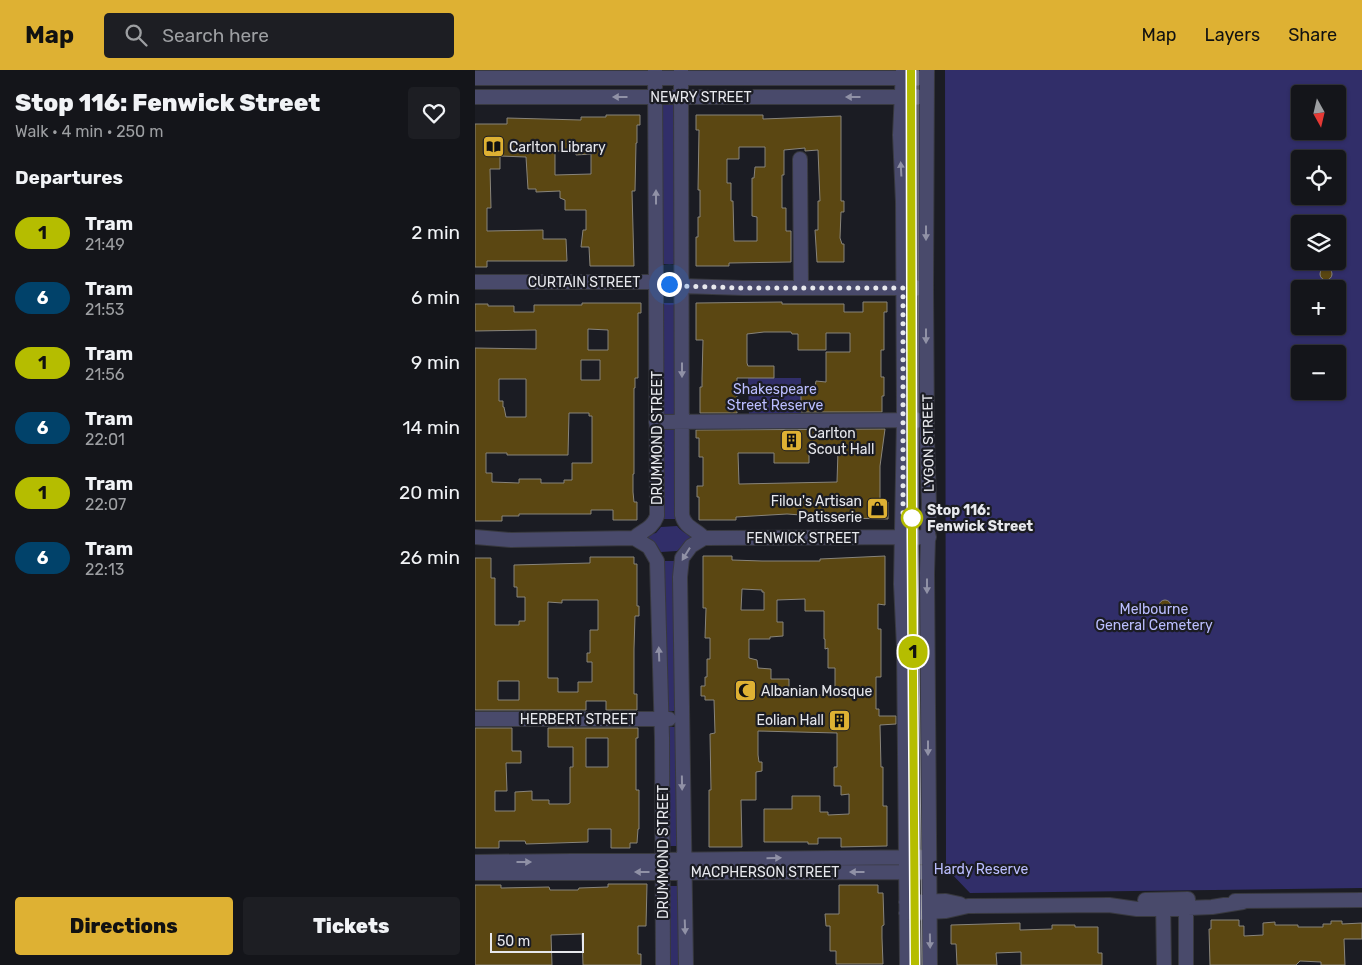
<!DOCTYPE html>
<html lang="en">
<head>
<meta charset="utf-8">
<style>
	:root { --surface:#14151a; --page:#1d1e23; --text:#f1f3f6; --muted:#9d9fa2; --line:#333439; --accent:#deb133 }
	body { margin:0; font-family:Rubik,sans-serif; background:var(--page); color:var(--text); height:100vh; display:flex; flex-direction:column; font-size:19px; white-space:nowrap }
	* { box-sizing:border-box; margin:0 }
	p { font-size:16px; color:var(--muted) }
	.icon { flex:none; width:28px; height:28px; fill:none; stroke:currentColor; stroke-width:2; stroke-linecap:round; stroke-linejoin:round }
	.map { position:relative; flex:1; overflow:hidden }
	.panel { display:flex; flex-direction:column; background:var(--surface); width:475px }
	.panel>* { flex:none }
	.badge { padding:0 10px; border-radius:16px; font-size:18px; line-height:32px }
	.needle { width:32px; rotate:172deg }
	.controls { position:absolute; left:816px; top:15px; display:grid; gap:10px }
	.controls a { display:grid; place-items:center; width:55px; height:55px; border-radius:5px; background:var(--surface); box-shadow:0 1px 4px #0004,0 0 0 1px var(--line); font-size:25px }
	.scale { position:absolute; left:15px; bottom:12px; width:94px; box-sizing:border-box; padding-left:5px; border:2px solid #e7e8ed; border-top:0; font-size:14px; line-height:18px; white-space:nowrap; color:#e7e8ed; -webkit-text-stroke:4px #1b1c23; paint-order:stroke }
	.you { position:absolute; width:25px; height:25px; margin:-12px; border:4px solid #fff; border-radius:50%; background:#1a73e8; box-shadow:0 0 0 8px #1a73e833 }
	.map>.badge { position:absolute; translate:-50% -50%; box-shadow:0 0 0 2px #fff }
	h2 { padding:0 15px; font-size:19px; line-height:45px }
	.round { display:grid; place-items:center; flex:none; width:52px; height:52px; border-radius:5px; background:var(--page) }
	.head { display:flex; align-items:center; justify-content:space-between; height:85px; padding:0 15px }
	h1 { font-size:24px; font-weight:800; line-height:38px }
	.button { display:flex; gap:10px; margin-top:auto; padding:10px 15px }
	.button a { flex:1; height:58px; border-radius:5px; background:var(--accent); color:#111; font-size:20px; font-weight:800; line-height:58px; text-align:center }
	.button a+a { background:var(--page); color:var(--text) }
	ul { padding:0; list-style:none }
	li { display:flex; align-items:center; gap:15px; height:65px; padding:0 15px }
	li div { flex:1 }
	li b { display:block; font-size:19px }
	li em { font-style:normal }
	li .badge { min-width:55px; font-weight:700; text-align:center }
	header { display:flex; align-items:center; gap:30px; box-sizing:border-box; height:70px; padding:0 25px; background:var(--accent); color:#111 }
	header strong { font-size:24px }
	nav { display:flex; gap:28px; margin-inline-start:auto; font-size:18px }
	.search { width:350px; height:45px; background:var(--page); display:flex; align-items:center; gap:12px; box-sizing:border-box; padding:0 18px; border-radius:5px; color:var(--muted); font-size:19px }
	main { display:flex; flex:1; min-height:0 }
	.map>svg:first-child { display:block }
	.green { fill:#312e69; fill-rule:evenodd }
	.building { fill:#5b4712; stroke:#88847b; fill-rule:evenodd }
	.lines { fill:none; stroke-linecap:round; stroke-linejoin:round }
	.minor-casing { stroke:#38393f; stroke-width:16 }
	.minor { stroke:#494a6b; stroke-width:14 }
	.tram { stroke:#a4a5ab; stroke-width:1 }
	.oneway { fill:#9091a6 }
	.line-casing { stroke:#fff; stroke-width:11 }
	.line { stroke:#b5bd00; stroke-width:8 }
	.walk { stroke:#e7e8ed; stroke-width:5; stroke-dasharray:0 9 }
	.stop-dot { fill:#fff; stroke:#b5bd00; stroke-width:2.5 }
	.labels { text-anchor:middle; stroke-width:4.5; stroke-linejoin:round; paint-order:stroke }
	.street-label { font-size:14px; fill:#e7e8ed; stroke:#1b1c23 }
	.poi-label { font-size:14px; fill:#e7e8ed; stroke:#1b1c23; text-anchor:start }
	.park-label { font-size:14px; fill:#bbbeff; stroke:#1b1c23 }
	.stop-label { font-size:14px; font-weight:bold; fill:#e7e8ed; stroke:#1b1c23; text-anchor:start }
</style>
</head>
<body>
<header>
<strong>Map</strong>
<div class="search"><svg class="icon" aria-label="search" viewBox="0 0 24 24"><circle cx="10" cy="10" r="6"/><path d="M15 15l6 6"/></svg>Search here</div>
<nav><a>Map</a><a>Layers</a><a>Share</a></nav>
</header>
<main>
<section class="panel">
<div class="head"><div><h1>Stop 116: Fenwick Street</h1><p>Walk · 4 min · 250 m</p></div><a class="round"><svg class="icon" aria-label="heart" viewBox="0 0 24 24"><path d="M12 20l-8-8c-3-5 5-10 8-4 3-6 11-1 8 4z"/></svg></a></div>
<h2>Departures</h2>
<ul>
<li><span class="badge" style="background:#b5bd00;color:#111">1</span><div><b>Tram</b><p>21:49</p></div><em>2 min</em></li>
<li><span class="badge" style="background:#01426a;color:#fff">6</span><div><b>Tram</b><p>21:53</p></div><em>6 min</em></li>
<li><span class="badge" style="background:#b5bd00;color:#111">1</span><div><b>Tram</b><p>21:56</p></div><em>9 min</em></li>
<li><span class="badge" style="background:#01426a;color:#fff">6</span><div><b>Tram</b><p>22:01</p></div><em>14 min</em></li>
<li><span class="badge" style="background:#b5bd00;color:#111">1</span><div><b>Tram</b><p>22:07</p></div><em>20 min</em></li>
<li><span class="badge" style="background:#01426a;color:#fff">6</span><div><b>Tram</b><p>22:13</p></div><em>26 min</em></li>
</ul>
<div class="button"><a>Directions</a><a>Tickets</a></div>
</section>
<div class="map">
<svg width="887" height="895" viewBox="0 0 887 895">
	<rect width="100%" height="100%" fill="#1b1c23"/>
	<!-- green -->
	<path class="green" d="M470,0h417v818l-392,5 -24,-25zM825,24h37v37h-37zM825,89h37v37h-37zM825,154h37v37h-37zM825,219h37v37h-37zM825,284h37v37h-37z
		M184,35h16l2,159h-16z
		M186,233h15v109l-2,3 -5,2 -6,-2z
		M273,308h53v39h-52z
		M194,358l5,1 2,4 -1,86h-13v-86l2,-4z
		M202,456c6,7 11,9 20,9l-14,10 -6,6 -16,1 -5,-8 -14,-8 14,-3 5,-6z
		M187,491h14l2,150h-13z
		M189,657h14l1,119h-13z
		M191,816h15v79h-14z"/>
	<!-- building -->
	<path class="building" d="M131,45h34v10h-3v18h-1l-1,48h-3l2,75h-44l-1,-19h-8l2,-17h3v-20h-21v-10l-5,-2v-7l-24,1v-3h-8l-2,-32 -26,-1v13h-10l1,39h-4v23l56,-1v9h23l1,22h-80v6h-12v-143h32v-6l74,2v-3h25zM80,81h21v4l15,-1v20l-36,1z
		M221,45h67v4l78,-3v85h3v11h-3l-1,26 2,6h2v18h-27l-2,-32h3v-29h2l-2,-51 -13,1v-3l-21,2v25h-2v33h4v23h5v31l-62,1v3h-33v-29h2v-20h2v-27h-2l1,-60h-3zM264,77h26v20h-10l-1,11h-2v38l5,1v24h-23l-1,-40h-2v-18h-4v-24h12z
		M845 204a6 6 0 1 1 12 0a6 6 0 1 1-12 0Z
		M307,232v2h62v8h19v-10h24v10h-3v38h-3v27h3v19h-2v16h-81v-25h14l1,-6 10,1v-30h24v-19h-24v17h-28v-16h-6l-1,-2h-27l-17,2v29l1,3h26v12h-37v35h-37v-26h2v-9l1,-38h-7v-37z
		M107,233h59v10h-3v65h-3v10h-1v86h-1v18l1,10h3v18h-24v-10h-22v4h-72v2h-17v5h-27v-173l61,1v-19l-61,1v-27h13v2h26v6h20v-7h48zM113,259l20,1v20h-20zM106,290h19v20h-19zM24,309h27v38h-20l-2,-10h-1v-6h-4zM94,343h20v3h3v47h-20v17h-8v3h-23v-4h-22v4l-27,-1v-9h-6v-20h21v2h61z
		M410,359l-5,37v36h8v17l-87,-2v-2l-14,-1 -51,3v3h-37v-23h-2v-11h6v-29h-4v-19h-3v-8zM341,381h22l-1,31 -98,2 -1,-31h36v10h35v-11h7z
		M228,486h29v4l30,1h58v-2l65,-3v49l-7,-1v25h3v48h-5v32h3v7h17v8l-16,1 1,42h2v39h4v40l-46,1v-9h-23v6h-10v-2h-44v-33h28v-13h28v16h8v3l21,-1v-20l-8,1v-9h-7v-19h3v-34l-79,-2v24l1,7h3v9l-6,1v28h-15l1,47h-33v-57h2l-1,-56 5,-1 -1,-33h-9v-4h-4v-10h4v-9h2v-18h3v-21h-5l1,-30h-3zM267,519l20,1v2h2v18h-23zM330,529v12h19v28h1v10l3,-1v20h7v27h-46v-16h-18v-10l-13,-1 -1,-8 -8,-2v-19h21v-2l13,-1v-14h-6v-22z
		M115,487h44v7h3v42h2v10h-4l-1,33v45h3v16h-31v-9h-20v9h-111v-152h16v20h4v47h24v-4h6v-24h-8v-10h-3v-22l76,-2zM87,530h36v30h-8v23h-3v9h5v20h-14v10h-20v-14h-10v-76l14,1zM23,611h21v19h-21z
		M684 536a6 6 0 1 1 12 0a6 6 0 1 1-12 0Z
		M0,658h37v23h9v12h-15l1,28h-12v20h20v-19l17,-1v9h17v4h19l2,-1v-36h3v-20h-25v-19h90v10h-2v52h3v39h-1l-1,14h-7v5h-19v-19h-23v13l-62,2 -1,-3h-26v7h-24zM111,668h22v29h-22z
		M133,814h39l-1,42h-8v28h3v11h-58l-1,-31 -31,1 1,30h-77v-80h26v3l48,-1 1,3h28l1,-2 29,-1z
		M364,815h39v8h5l1,32 -2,1v12l1,26h-47v-13h-6v-25h-4l-1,-12h14z
		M736,850h28v6h5v10l19,-1v-12l12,-1v3h23v2h25v-3h8v-3h11v3l20,-1v16h-18l1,26h-24v-3l-21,-1 -4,4h-86l-1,-36h2z
		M545,853v7l32,-1v-4h23v2h23v26h4v12h-81v-13l-25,1 1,12h-40l-1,-21h-5v-19z"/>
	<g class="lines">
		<defs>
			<path id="minor" d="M206,0l1,445c3,13 14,14 22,23
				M428,0l-3,65 3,67 1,218 -3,164 3,63 3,318
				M452,0l-1,218 1,151 2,65 -2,69 3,392
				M0,8h452
				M0,27h452
				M325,89l1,129
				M0,212h181l26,4 61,2h183
				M181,352l271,-2
				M0,467l36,3 123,-2
				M159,468c9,-8 18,-9 23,-22l-2,-446
				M159,468l15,9 8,14 5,177 1,227
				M229,468l225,-1
				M0,649h194
				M0,792l454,-5
				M0,803l454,-1
				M670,830l43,-1
				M688,830l1,65
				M711,831v64
				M760,831l127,-1
				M431,832l40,-1 14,3
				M431,843l40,-2 22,-5 141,-1 28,4h26l49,-2 31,-5
				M211,895l-6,-388 2,-19 9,-12 13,-8"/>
		</defs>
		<!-- minor casing -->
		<use href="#minor" class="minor-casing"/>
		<!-- minor -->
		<use href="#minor" class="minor"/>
		<!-- tram -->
		<path class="tram" d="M443,0v467l4,428"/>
	</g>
	<!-- one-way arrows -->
	<defs><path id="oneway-solid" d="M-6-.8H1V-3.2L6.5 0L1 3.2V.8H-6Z" transform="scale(1.25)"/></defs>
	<g class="oneway">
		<use href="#oneway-solid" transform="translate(145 27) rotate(180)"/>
		<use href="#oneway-solid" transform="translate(378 27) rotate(180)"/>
		<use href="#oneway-solid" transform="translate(426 99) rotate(-93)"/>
		<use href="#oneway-solid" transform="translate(181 127) rotate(-90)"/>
		<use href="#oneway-solid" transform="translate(451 163) rotate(90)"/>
		<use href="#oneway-solid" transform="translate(451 266) rotate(90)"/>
		<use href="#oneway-solid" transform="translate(207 300) rotate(90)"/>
		<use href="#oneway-solid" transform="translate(211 484) rotate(122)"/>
		<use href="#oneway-solid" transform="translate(452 516) rotate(90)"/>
		<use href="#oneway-solid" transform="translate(184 584) rotate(-92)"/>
		<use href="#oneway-solid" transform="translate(453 678) rotate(90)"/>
		<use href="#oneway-solid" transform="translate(207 713) rotate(89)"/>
		<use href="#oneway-solid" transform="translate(299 788) rotate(-1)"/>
		<use href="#oneway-solid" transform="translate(49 792)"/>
		<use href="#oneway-solid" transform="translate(167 802) rotate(180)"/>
		<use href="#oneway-solid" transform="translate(382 802) rotate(-180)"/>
		<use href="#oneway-solid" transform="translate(210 857) rotate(88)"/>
		<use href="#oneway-solid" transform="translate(455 871) rotate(89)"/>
	</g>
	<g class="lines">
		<defs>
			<path id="line" d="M436,0l1,467 3,428"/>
		</defs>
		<!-- line casing -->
		<use href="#line" class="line-casing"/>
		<!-- line -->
		<use href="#line" class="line"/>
		<!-- walk -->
		<path class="walk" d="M194,214l12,2 62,2h160v230h9"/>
	</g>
	<!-- icons -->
	<defs>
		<symbol id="library-square" viewBox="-11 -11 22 22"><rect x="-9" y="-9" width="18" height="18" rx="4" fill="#deb133" stroke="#1b1c23"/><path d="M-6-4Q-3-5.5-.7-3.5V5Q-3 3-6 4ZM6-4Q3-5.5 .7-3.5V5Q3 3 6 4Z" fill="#111"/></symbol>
		<symbol id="building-square" viewBox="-11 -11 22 22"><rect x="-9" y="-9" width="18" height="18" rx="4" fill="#deb133" stroke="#1b1c23"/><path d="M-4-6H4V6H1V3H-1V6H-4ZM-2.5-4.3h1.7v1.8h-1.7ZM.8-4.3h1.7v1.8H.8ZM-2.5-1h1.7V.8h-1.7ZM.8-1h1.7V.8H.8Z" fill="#111"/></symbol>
		<symbol id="shop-square" viewBox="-11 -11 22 22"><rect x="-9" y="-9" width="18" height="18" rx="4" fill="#deb133" stroke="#1b1c23"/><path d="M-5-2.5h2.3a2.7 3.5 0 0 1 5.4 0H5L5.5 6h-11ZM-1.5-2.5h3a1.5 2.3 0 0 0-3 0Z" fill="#111"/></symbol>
		<symbol id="mosque-square" viewBox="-11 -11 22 22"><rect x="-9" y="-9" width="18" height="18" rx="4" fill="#deb133" stroke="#1b1c23"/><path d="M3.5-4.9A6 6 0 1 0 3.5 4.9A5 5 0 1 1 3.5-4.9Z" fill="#111"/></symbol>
	</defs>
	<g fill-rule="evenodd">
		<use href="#library-square" x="6" y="64" width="25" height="25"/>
		<use href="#building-square" x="304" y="358" width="25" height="25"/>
		<use href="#shop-square" x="390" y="426" width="25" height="25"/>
		<use href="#mosque-square" x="258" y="608" width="25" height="25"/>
		<use href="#building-square" x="352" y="638" width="25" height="25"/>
	</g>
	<!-- markers -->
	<circle class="stop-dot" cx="437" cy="448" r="10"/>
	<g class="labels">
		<!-- street labels -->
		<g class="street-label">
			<text x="226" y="32">NEWRY STREET</text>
			<text x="109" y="217">CURTAIN STREET</text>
			<text transform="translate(182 368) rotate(-90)" y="5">DRUMMOND STREET</text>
			<text transform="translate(453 373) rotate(-91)" y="5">LYGON STREET</text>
			<text x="328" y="473">FENWICK STREET</text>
			<text x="103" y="654">HERBERT STREET</text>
			<text transform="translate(188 782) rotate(-90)" y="5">DRUMMOND STREET</text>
			<text x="290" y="807">MACPHERSON STREET</text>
		</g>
		<!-- poi labels -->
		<g class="poi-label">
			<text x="34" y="82">Carlton Library</text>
			<text x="333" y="368">Carlton<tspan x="333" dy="16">Scout Hall</tspan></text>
			<text x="387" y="436" text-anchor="end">Filou's Artisan<tspan x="387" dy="16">Patisserie</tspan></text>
			<text x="286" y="626">Albanian Mosque</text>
			<text x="349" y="655" text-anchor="end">Eolian Hall</text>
		</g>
		<!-- park labels -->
		<g class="park-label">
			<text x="300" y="324">Shakespeare<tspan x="300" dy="16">Street Reserve</tspan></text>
			<text x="679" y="544">Melbourne<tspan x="679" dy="16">General Cemetery</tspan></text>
			<text x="506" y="804">Hardy Reserve</text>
		</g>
		<!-- stop labels -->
		<g class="stop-label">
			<text x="452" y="445">Stop 116:<tspan x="452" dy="16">Fenwick Street</tspan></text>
		</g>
	</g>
</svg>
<div class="controls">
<a><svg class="needle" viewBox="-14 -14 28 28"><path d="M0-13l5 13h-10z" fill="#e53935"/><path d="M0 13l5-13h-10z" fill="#9d9fa2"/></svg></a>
<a><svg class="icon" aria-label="locate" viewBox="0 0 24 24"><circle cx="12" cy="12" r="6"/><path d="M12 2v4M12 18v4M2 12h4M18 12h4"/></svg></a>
<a><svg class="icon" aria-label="layers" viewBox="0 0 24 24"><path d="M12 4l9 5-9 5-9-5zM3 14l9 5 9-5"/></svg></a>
<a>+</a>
<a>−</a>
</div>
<div class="scale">50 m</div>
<div class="you" style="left:194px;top:214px"></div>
<b class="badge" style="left:438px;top:582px;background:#b5bd00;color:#111">1</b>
</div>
</main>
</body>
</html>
